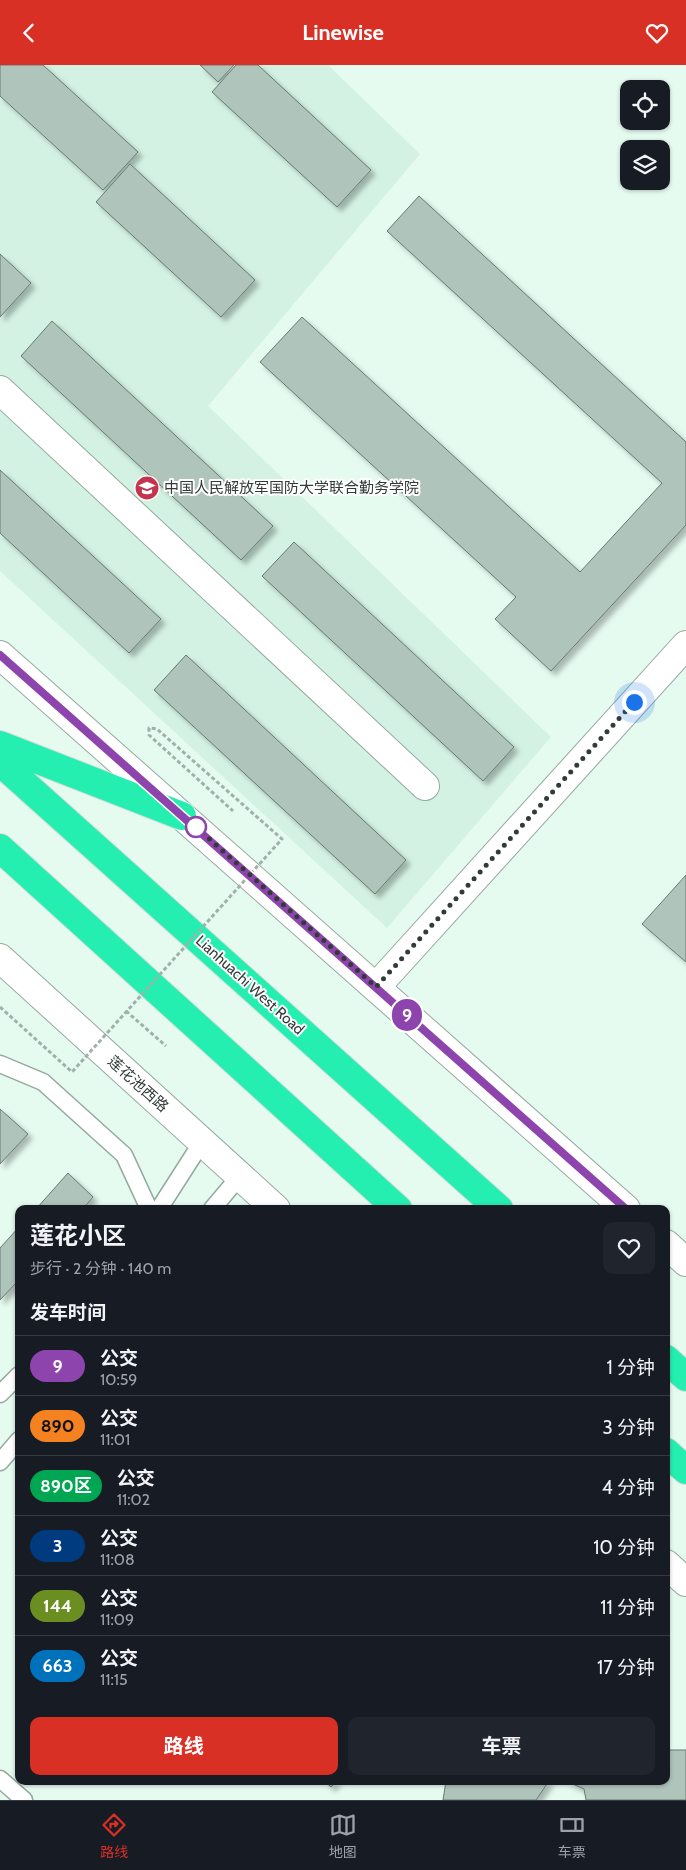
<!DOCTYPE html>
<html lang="zh">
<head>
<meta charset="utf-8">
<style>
	:root { --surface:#171b24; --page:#20242c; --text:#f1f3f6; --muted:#9ea1a6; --line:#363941; --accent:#d93025 }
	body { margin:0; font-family:Cabin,"Noto Sans SC",sans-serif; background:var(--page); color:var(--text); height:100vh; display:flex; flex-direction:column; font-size:19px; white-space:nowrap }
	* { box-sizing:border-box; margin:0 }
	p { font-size:16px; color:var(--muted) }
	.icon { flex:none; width:28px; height:28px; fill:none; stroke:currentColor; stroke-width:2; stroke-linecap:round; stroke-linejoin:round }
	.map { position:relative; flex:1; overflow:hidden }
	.drawer { position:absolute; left:15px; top:1140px; width:655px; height:580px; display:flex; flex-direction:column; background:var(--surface); border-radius:10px; box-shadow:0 1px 4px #0004 }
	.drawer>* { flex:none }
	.badge { padding:0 10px; border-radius:16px; font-size:18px; line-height:32px }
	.buttons { position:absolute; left:620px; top:15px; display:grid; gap:10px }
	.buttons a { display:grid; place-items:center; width:50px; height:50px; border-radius:10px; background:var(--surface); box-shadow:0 1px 4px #0004; font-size:25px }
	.you { position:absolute; width:25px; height:25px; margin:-12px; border:4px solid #fff; border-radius:50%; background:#1a73e8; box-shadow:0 0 0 8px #1a73e833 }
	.map>.badge { position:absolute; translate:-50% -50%; box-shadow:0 0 0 2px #fff }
	h2 { padding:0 15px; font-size:19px; line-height:45px }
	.round { display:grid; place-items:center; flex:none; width:52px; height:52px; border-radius:10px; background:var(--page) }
	.overview { display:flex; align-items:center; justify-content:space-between; height:85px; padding:0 15px }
	h1 { font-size:24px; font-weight:700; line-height:38px }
	.action { display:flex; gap:10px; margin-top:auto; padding:10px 15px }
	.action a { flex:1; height:58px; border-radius:10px; background:var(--accent); color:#fff; font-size:20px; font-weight:700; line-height:58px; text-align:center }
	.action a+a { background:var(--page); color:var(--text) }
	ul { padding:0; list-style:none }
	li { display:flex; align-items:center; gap:15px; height:60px; padding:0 15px; border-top:1px solid var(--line) }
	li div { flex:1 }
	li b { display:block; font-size:19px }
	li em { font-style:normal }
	li .badge { min-width:55px; font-weight:700; text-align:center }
	header { display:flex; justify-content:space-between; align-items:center; height:65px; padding:0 15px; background:var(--accent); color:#fff; font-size:22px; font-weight:700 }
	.menu { display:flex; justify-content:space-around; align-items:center; height:70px; border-top:1px solid var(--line); background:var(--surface); font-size:14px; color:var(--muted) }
	.menu a { display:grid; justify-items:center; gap:2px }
	.menu .on { color:var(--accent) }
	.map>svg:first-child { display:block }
	.built { fill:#d4f2e3 }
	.building { fill:#afc4ba; stroke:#677a71; filter:url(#shadow) }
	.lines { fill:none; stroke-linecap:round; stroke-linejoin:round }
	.lane-casing { stroke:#94a99f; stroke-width:19 }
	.street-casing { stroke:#94a99f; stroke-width:30 }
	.secondary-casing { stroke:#94a99f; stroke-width:30 }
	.highway-casing { stroke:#dadcdb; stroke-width:30 }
	.path { stroke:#a0b1a9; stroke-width:3; stroke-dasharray:4 2.5; stroke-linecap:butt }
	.lane { stroke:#fff; stroke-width:16 }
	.street { stroke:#fff; stroke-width:28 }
	.secondary { stroke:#fff; stroke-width:28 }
	.highway { stroke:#24efb0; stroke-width:28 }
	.path-bridge { stroke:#a0b1a9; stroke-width:3; stroke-dasharray:4 2.5; stroke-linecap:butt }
	.line-casing { stroke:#fff; stroke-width:11 }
	.line { stroke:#8e44ad; stroke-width:8 }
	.walk { stroke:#323b37; stroke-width:5; stroke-dasharray:0 9 }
	.stop-dot { fill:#fff; stroke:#8e44ad; stroke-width:2.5 }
	.labels { text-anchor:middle; stroke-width:4; stroke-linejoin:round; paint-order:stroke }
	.poi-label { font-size:15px; fill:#323b37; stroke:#fff; text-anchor:start }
	.street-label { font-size:15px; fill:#323b37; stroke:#fff }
</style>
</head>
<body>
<header><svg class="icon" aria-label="back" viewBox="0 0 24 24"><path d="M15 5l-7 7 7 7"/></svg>Linewise<svg class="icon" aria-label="heart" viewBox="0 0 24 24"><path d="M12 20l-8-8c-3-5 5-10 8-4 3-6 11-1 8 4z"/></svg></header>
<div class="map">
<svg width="686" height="1735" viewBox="0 0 686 1735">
	<defs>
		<filter id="shadow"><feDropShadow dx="4.5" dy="4.5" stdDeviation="2.5" flood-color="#0004"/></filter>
	</defs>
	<rect width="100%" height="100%" fill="#e5fbf0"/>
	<!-- built -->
	<path class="built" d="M0,0h328l92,89 -212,252 343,331 -164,191 -387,-357z"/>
	<!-- building -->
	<path class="building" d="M0,0h43l95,87 -35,38 -103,-94z
		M200,0h34l-16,17z
		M236,0h22l113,105 -34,37 -125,-115z
		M130,99l125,116 -34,37 -125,-115z
		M419,131l267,246v83l-135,146 -56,-52 21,-22 -256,-235 42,-45 278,255 82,-89 -275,-252z
		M0,189l31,29 -31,34z
		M52,256l221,205 -32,34 -220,-204z
		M0,405l161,149 -32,34 -129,-120z
		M294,477l220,205 -31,34 -221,-205z
		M186,590l220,205 -31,34 -221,-204z
		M686,810v87l-44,-38z
		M0,1044l28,25 -28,30z
		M68,1108l25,24 -10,12h-47z
		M19,1162v53l-19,20v-52z
		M666,1685h20v50h-100l-2,-11 -18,-8h100z
		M324,1716h13l-6,6z
		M446,1716h103l-13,19h-93z"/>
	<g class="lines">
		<defs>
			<path id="lane" d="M0,999l43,18 81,73 25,54
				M159,1144l43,-67
				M212,1144l28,-33
				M0,1329l19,-19
				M0,1397l19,-22
				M0,1714l24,21"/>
			<path id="street" d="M0,325l425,396
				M376,922l310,-342"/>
			<path id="secondary" d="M0,590l626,554
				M0,893l276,251
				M666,1179l20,18
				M666,1499l20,18"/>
			<path id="highway" d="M0,680l182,71
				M0,697l499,447
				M0,783l398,361
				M666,1294l20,18
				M666,1387l20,18"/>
		</defs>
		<!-- lane casing -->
		<use href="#lane" class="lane-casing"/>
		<!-- street casing -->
		<use href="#street" class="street-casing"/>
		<!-- secondary casing -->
		<use href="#secondary" class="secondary-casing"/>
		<!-- highway casing -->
		<use href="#highway" class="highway-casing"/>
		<!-- path -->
		<path class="path" d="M126,946l40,35"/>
		<!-- lane -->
		<use href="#lane" class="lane"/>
		<!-- street -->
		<use href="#street" class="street"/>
		<!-- secondary -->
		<use href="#secondary" class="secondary"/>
		<!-- highway -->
		<use href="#highway" class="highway"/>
		<!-- path-bridge -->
		<path class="path-bridge" d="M0,942l72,65 210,-233 -125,-110 -8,-1v7l84,76"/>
	</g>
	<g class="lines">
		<defs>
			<path id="line" d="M0,590l626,554"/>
		</defs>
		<!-- line casing -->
		<use href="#line" class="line-casing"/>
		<!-- line -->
		<use href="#line" class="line"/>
		<!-- walk -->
		<path class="walk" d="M196,762l180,160 258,-285"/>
	</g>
	<!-- icons -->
	<defs>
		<symbol id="university-disc" viewBox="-11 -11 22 22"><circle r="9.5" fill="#c4344f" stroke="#fff"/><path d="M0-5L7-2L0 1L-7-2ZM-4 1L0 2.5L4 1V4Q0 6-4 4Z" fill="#fff"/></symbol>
	</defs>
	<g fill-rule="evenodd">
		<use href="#university-disc" x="133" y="409" width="28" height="28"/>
	</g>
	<!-- markers -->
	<circle class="stop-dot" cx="196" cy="762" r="10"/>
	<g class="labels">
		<!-- poi labels -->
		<g class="poi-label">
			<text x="164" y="428">中国人民解放军国防大学联合勤务学院</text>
		</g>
		<!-- street labels -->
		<g class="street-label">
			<text transform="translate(250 920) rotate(42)" y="5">Lianhuachi West Road</text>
			<text transform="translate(138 1019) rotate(42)" y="5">莲花池西路</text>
		</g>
	</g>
</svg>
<div class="buttons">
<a><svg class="icon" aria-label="locate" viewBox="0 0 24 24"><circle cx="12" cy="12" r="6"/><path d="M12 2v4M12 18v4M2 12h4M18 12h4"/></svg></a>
<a><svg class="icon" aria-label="layers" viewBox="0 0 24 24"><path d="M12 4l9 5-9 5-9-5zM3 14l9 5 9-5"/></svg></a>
</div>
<div class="you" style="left:634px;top:637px"></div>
<b class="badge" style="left:407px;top:950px;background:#8e44ad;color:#fff">9</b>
<section class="drawer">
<div class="overview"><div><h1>莲花小区</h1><p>步行 · 2 分钟 · 140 m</p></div><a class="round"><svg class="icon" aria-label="heart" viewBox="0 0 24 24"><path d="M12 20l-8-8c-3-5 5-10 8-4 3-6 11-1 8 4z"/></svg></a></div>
<h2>发车时间</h2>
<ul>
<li><span class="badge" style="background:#8e44ad;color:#fff">9</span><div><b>公交</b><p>10:59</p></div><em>1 分钟</em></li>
<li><span class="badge" style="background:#f58220;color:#111">890</span><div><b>公交</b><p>11:01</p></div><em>3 分钟</em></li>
<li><span class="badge" style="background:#00a651;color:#fff">890区</span><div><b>公交</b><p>11:02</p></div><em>4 分钟</em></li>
<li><span class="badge" style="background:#003b80;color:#fff">3</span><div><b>公交</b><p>11:08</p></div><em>10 分钟</em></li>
<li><span class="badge" style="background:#6b8e23;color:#fff">144</span><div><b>公交</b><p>11:09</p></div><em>11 分钟</em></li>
<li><span class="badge" style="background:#0072bc;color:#fff">663</span><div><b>公交</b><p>11:15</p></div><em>17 分钟</em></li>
</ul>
<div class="action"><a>路线</a><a>车票</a></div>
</section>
</div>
<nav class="menu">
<a class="on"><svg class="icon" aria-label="directions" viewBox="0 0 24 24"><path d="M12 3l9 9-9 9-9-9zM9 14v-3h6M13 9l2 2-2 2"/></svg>路线</a>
<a><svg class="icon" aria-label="map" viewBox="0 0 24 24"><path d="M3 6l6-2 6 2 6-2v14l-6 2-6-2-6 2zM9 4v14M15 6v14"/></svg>地图</a>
<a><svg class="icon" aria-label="tickets" viewBox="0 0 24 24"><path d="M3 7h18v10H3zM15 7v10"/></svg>车票</a>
</nav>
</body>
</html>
